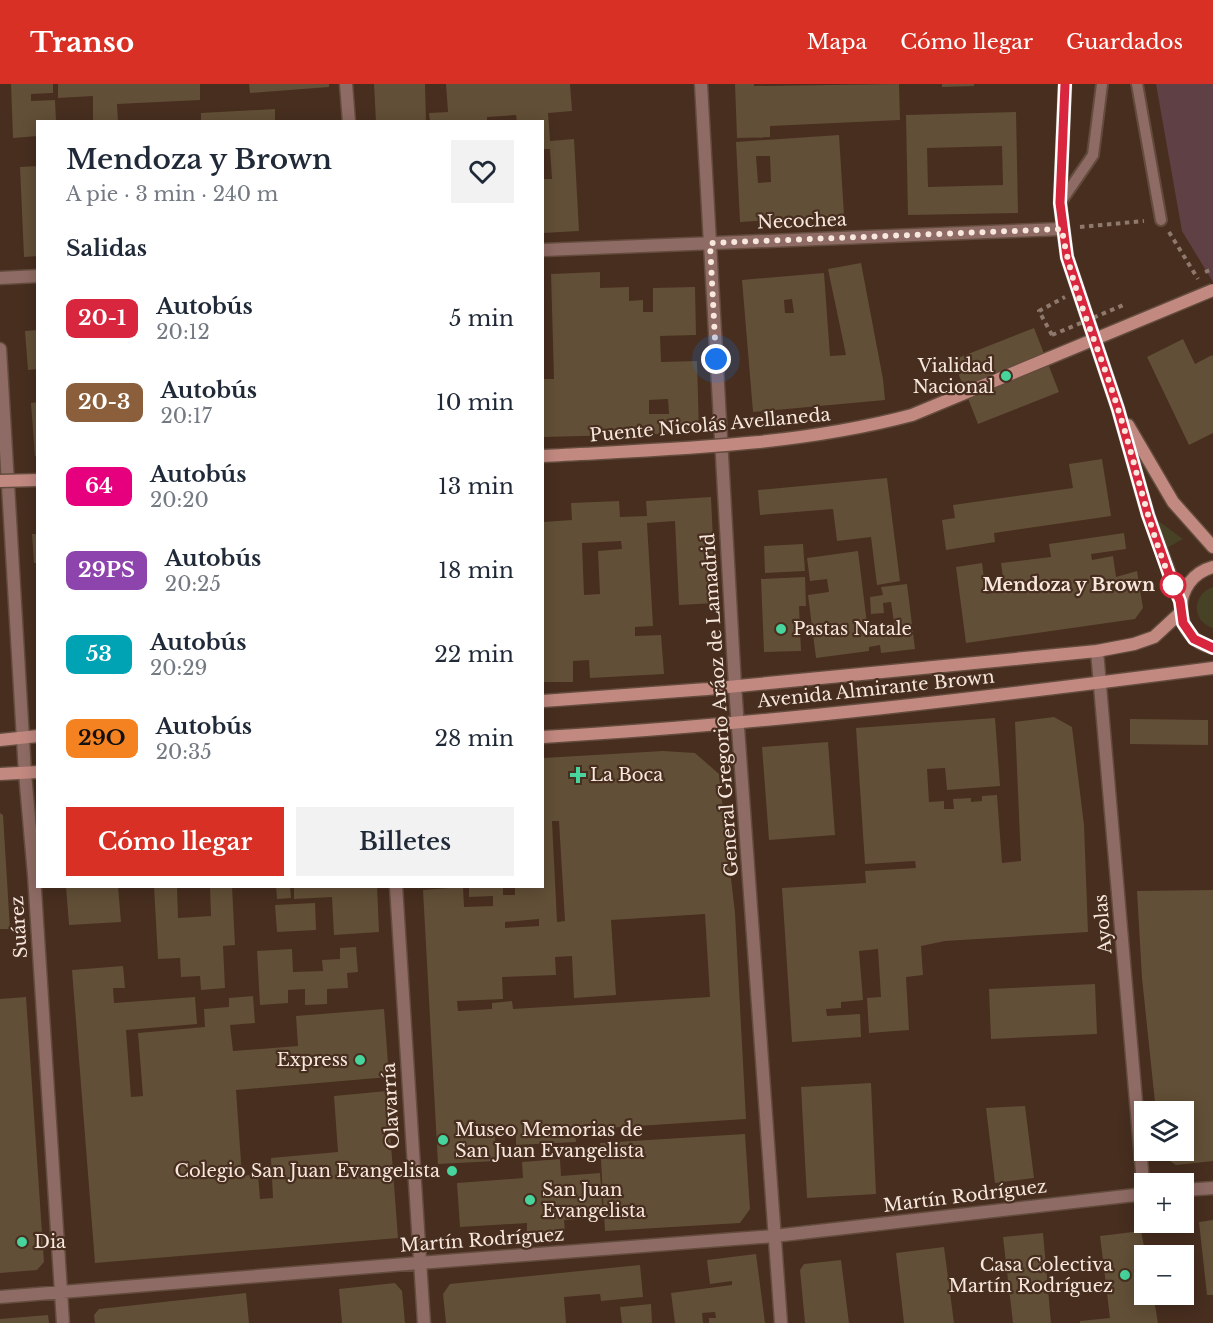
<!DOCTYPE html>
<html lang="es">
<head>
<meta charset="utf-8">
<style>
	:root { --surface:#fff; --page:#f2f2f3; --text:#1f2937; --muted:#747a83; --accent:#d93025 }
	body { margin:0; font-family:"Libre Baskerville",serif; background:var(--page); color:var(--text); height:100vh; display:flex; flex-direction:column; font-size:22px; white-space:nowrap }
	* { box-sizing:border-box; margin:0 }
	p { font-size:20px; color:var(--muted) }
	.icon { flex:none; width:33px; height:33px; fill:none; stroke:currentColor; stroke-width:2; stroke-linecap:round; stroke-linejoin:round }
	.map { position:relative; flex:1; overflow:hidden }
	.details { position:absolute; left:36px; top:36px; width:508px; height:768px; display:flex; flex-direction:column; background:var(--surface); border-radius:0px; box-shadow:0 3px 15px #0003 }
	.details>* { flex:none }
	.badge { padding:0 12px; border-radius:9px; font-size:21px; line-height:39px }
	.tools { position:absolute; left:1134px; top:1017px; display:grid; gap:12px }
	.tools a { display:grid; place-items:center; width:60px; height:60px; border-radius:0px; background:var(--surface); box-shadow:0 3px 15px #0003; font-size:30px }
	.you { position:absolute; width:30px; height:30px; margin:-15px; border:4px solid #fff; border-radius:50%; background:#1a73e8; box-shadow:0 0 0 9px #1a73e833 }
	.map>.badge { position:absolute; translate:-50% -50%; box-shadow:0 0 0 3px #fff }
	h2 { padding:0 30px; font-size:22px; line-height:54px }
	.round { display:grid; place-items:center; flex:none; width:63px; height:63px; border-radius:0px; background:var(--page) }
	.overview { display:flex; align-items:center; justify-content:space-between; height:102px; padding:0 30px }
	h1 { font-size:28px; font-weight:600; line-height:45px }
	.button { display:flex; gap:12px; margin-top:auto; padding:12px 30px }
	.button a { flex:1; height:69px; border-radius:0px; background:var(--accent); color:#fff; font-size:24px; font-weight:600; line-height:69px; text-align:center }
	.button a+a { background:var(--page); color:var(--text) }
	ul { padding:0; list-style:none }
	li { display:flex; align-items:center; gap:18px; height:84px; padding:0 30px }
	li div { flex:1 }
	li b { display:block; font-size:22px }
	li em { font-style:normal }
	li .badge { min-width:66px; font-weight:700; text-align:center }
	header { display:flex; align-items:center; gap:36px; box-sizing:border-box; height:84px; padding:0 30px; background:var(--accent); color:#fff }
	header strong { font-size:28px }
	nav { display:flex; gap:33px; margin-inline-start:auto; font-size:21px }
	.map>svg:first-child { display:block }
	.green { fill:#474126 }
	.water { fill:#5f4045 }
	.building { fill:#624f37; fill-rule:evenodd }
	.lines { fill:none; stroke-linecap:round; stroke-linejoin:round }
	.lane-casing { stroke:#634c3d; stroke-width:14 }
	.street-casing { stroke:#634c3d; stroke-width:15 }
	.secondary-casing { stroke:#634c3d; stroke-width:15 }
	.path { stroke:#8e796c; stroke-width:4; stroke-dasharray:4.5 4.5; stroke-linecap:butt }
	.lane { stroke:#8f6b65; stroke-width:10 }
	.street { stroke:#8f6b65; stroke-width:12 }
	.secondary { stroke:#c28980; stroke-width:12 }
	.secondary-bridge-casing { stroke:#634c3d; stroke-width:15; stroke-linecap:butt }
	.path-bridge { stroke:#8e796c; stroke-width:4; stroke-dasharray:4.5 4.5; stroke-linecap:butt }
	.secondary-bridge { stroke:#c28980; stroke-width:12 }
	.line-casing { stroke:#fff; stroke-width:14 }
	.line { stroke:#d7263d; stroke-width:9 }
	.walk { stroke:#f7e7dd; stroke-width:6; stroke-dasharray:0 10.8 }
	.poi-dot { fill:#47d49d; stroke:#472e1f; stroke-width:2 }
	.stop-dot { fill:#fff; stroke:#d7263d; stroke-width:3 }
	.labels { text-anchor:middle; stroke-width:4.5; stroke-linejoin:round; paint-order:stroke }
	.street-label { font-size:18px; fill:#f7e7dd; stroke:#472e1f }
	.poi-label { font-size:18px; fill:#f7e7dd; stroke:#472e1f; text-anchor:start }
	.stop-label { font-size:18px; font-weight:bold; fill:#f7e7dd; stroke:#472e1f; text-anchor:end }
</style>
</head>
<body>
<header>
<strong>Transo</strong>
<nav><a>Mapa</a><a>Cómo llegar</a><a>Guardados</a></nav>
</header>
<div class="map">
<svg width="1213" height="1239" viewBox="0 0 1213 1239">
	<rect width="100%" height="100%" fill="#472e1f"/>
	<!-- green -->
	<path class="green" d="M1157,436l26,19 -18,10z
		M1213,503v41c-22,-7 -21,-34 0,-41z"/>
	<!-- water -->
	<path class="water" d="M1156,0h57v198l-31,-51z"/>
	<!-- building -->
	<path class="building" d="M11,0h42v9l-22,1v7l24,-1 1,22h-18v14l-25,2z
		M58,0h142v16l-83,4 1,18h-25v-26l-35,2z
		M249,0h80v3l-79,6z
		M374,0h51l1,38h-50z
		M446,0h124l2,27 -24,2 2,28 24,-2 5,92 -36,2v-54h9l-2,-30h-7v-27h-26l-1,-7 -29,2v5h-57l-1,-9 19,-1z
		M735,0h19v2l145,-2 1,36 -130,6v11l-33,1z
		M942,0h32v2l-32,1z
		M275,25v13h-74v-9z
		M1016,28l2,101 -110,2 -2,-100zM1002,62l1,39 -75,2 -1,-39z
		M839,51l5,80 -104,7 -4,-80zM756,72h14l1,26 -13,1z
		M38,82v90l-14,1 -4,-90z
		M861,179l22,116 2,21 -132,12 -11,-132 82,-7 6,83 16,-1 -18,-86zM792,215l2,14h-9l-1,-13z
		M600,188v16l29,-1v14l14,-1v12h10v-24l42,-1 1,48 -36,1 1,26 36,-1 2,72 -156,4v-58h11l-3,-105zM668,315l1,15h-20v-14z
		M1034,244l25,64 -81,32 -25,-64z
		M38,246v39l-10,1 -3,-39z
		M1183,255l12,25 17,-9 1,2v76l-24,12 -42,-88z
		M38,318v54h-3l-4,-53z
		M1102,375l9,57 -117,17 1,9 -49,8 -4,-30 13,-2 -2,-13 120,-17 -4,-24z
		M887,394l13,103 -23,4 -6,-48 -34,4 -4,-32 -73,6 -2,-25z
		M711,413l5,106 -37,2 -4,-84 -28,2 6,103 -18,1v9l26,-1 3,39 -74,4 -1,-18 -16,1v21h-30v-160l29,-2 -1,-17 48,-2 1,16 27,-1 -1,-15zM621,457l1,8 -24,2 2,43 -16,1 -2,-52z
		M1124,449l2,16 -35,5 1,6 21,-4 3,21 21,-6 6,37 -8,11 -169,24 -10,-76 26,-4 4,31 19,-3 -4,-28 50,-6 -2,-13z
		M32,450h6v29h-4z
		M803,460l2,27 -40,2 -1,-27z
		M858,467l10,81 27,-3 -4,-27 -8,1 1,10 -13,1 -1,-17 13,-2 -2,-8 26,-3 8,65 -34,4 -1,-8 -11,2v4l-53,7 -8,-63 21,-3 -2,-13 -17,2 -3,-23z
		M805,493l1,29h-7l2,45 -37,1 -3,-73z
		M1054,633l18,10 12,98 4,107 -143,9 -24,5 2,29 -17,2 3,53 -40,3 -2,-35 14,-1 -3,-48 -19,2 4,49 -22,2v6l-15,1 1,7 33,-2 1,23 -69,5 -10,-154 84,-5 -1,-12 51,-3 -1,-7 -50,3 -9,-136 139,-10 5,68 -53,4 -2,-22 -18,1 2,33 15,-1v8h10l-1,-10 18,-1v4l11,-1v-5l15,-1 5,68 19,-2 -6,-139z
		M1130,635l78,1v25l-78,-1z
		M828,658l7,93 -66,5 -7,-93z
		M663,667l32,2 24,21 16,139 11,206 -171,11 1,12 -60,3v-11l-21,1 1,26 -58,3 -15,-274 40,-3 1,20 29,-1v-10l-24,1v-11h34v9h12v-9h28v-128zM552,737h7l6,100 -8,1zM705,830l5,83 -197,12 -1,-8 -20,2v6l-34,2 -1,-10 46,-2 -1,-22 54,-2 -1,-18 17,-1 2,42 42,-3 -5,-75zM539,835v7l-34,2v-6z
		M0,729l3,2 7,114h-10z
		M66,802h52l3,36 -52,3z
		M154,802h23l1,32 33,-2 -1,-30h22l3,59 -12,1 2,42 -24,2 -1,-14 -19,1 -1,-19 -22,1z
		M276,802h14l1,12 -14,1z
		M294,802h83l2,46 -45,3 -2,-38 -38,2z
		M1213,806v271l-37,4 -17,-11v-4h25v-38h-28l-14,-134 -5,-87z
		M315,819l1,27 -39,2 -2,-27z
		M356,863l2,25 -11,1 1,15 -21,1v15l-22,1v-16l-17,1v13l-28,2 -3,-54 35,-2 1,23 30,-1 -1,-11 18,-1v-11z
		M123,882l2,22h-12l1,15 81,-6 2,27 -71,6 5,67 12,-1 -5,-63 67,-6 -1,-18 25,-2v-9l24,-2 2,27 -25,2 3,26 65,-5 -2,-30 88,-7 5,68 -153,13 6,86 16,-2 2,25 13,-1 -2,-40 67,-6 -4,-56 53,-5 11,147 -303,25 -23,-293z
		M1095,900l2,50 -106,5 -2,-50z
		M26,913l18,265 -7,8 -37,3v-274z
		M871,999l5,111 -69,4 -6,-111z
		M1025,1022l9,72 -39,5 -9,-75z
		M745,1050l5,75 -10,14 -135,8 -5,-88z
		M560,1075l1,17 39,-3 3,44 -39,3 1,13 -38,2v-12l-67,4 -3,-44 66,-5 -1,-16z
		M1213,1136v75h-6l-8,-73z
		M1141,1147l5,25 -2,38h9l5,29h-78v-2l30,-3 -10,-82z
		M1043,1149l8,90h-38l-10,-86z
		M944,1163l10,76h-50l-8,-70z
		M756,1170l9,69h-56v-5h7l-1,-6 -13,1 1,10h-28l-4,-30 61,-8v-4l-22,3 -3,-24z
		M841,1176l8,63h-44l-5,-53 4,-6z
		M640,1181l3,32 -42,4 -1,-7 -36,3 2,26h-120l-3,-29 7,-10z
		M395,1199l7,8 3,32h-63l-3,-34z
		M246,1209l3,30h-154l-1,-8 5,-6z
		M651,1220l1,19h-30l-2,-16z
		M48,1231l1,8h-49v-4z"/>
	<g class="lines">
		<defs>
			<path id="lane" d="M1137,0l24,136
				M1060,119l33,-48 9,-71"/>
			<path id="street" d="M346,0l3,38
				M701,0l34,602 46,637
				M543,166l519,-21
				M0,194l38,-2
				M0,265l25,424 9,102 29,448
				M1097,567l47,543
				M396,802l28,437
				M1184,1106l29,-2
				M0,1213l419,-34 355,-27 370,-42"/>
			<path id="secondary" d="M1065,0l-5,119 7,54 51,152 30,106 32,86
				M1128,341l45,77 40,45
				M1213,483c-42,11 -43,71 0,81
				M543,617l164,-12 390,-38 37,-7 20,-7 26,-24
				M543,653c224,-13 448,-40 670,-69
				M0,656l38,-4
				M0,690l38,-2"/>
		</defs>
		<!-- lane casing -->
		<use href="#lane" class="lane-casing"/>
		<!-- street casing -->
		<use href="#street" class="street-casing"/>
		<!-- secondary casing -->
		<use href="#secondary" class="secondary-casing"/>
		<!-- path -->
		<path class="path" d="M1080,143l64,-6
			M1169,148l29,47
			M1052,251l-13,-24 26,-14"/>
		<!-- lane -->
		<use href="#lane" class="lane"/>
		<!-- street -->
		<use href="#street" class="street"/>
		<!-- secondary -->
		<use href="#secondary" class="secondary"/>
		<defs>
			<path id="secondary-bridge" d="M543,372c123,-7 249,-9 369,-41l301,-125
				M0,397l38,-1"/>
		</defs>
		<!-- secondary-bridge casing -->
		<use href="#secondary-bridge" class="secondary-bridge-casing"/>
		<!-- path-bridge -->
		<path class="path-bridge" d="M1205,188l8,-3
			M1052,251l74,-31"/>
		<!-- secondary-bridge -->
		<use href="#secondary-bridge" class="secondary-bridge"/>
	</g>
	<g class="lines">
		<defs>
			<path id="line" d="M1065,0l-5,119 7,54 51,152 30,106 23,65 9,21 3,22 11,16 19,9"/>
		</defs>
		<!-- line casing -->
		<use href="#line" class="line-casing"/>
		<!-- line -->
		<use href="#line" class="line"/>
		<!-- walk -->
		<path class="walk" d="M716,275l-6,-116 352,-14c9,62 38,120 56,180 19,58 30,120 55,176"/>
	</g>
	<!-- markers -->
	<g class="poi-dot">
		<circle cx="1006" cy="292" r="6"/>
		<circle cx="781" cy="545" r="6"/>
		<path d="M575 682h6v6h6v6h-6v6h-6v-6h-6v-6h6z"/>
		<circle cx="360" cy="976" r="6"/>
		<circle cx="443" cy="1056" r="6"/>
		<circle cx="452" cy="1087" r="6"/>
		<circle cx="530" cy="1116" r="6"/>
		<circle cx="22" cy="1158" r="6"/>
		<circle cx="1125" cy="1191" r="6"/>
	</g>
	<circle class="stop-dot" cx="1173" cy="501" r="12"/>
	<g class="labels">
		<!-- street labels -->
		<g class="street-label">
			<text transform="translate(802 137) rotate(-2)" y="6">Necochea</text>
			<text transform="translate(710 341) rotate(-5)" y="6">Puente Nicolás Avellaneda</text>
			<text transform="translate(876 605) rotate(-6)" y="6">Avenida Almirante Brown</text>
			<text transform="translate(720 621) rotate(-94)" y="6">General Gregorio Aráoz de Lamadrid</text>
			<text transform="translate(1103 840) rotate(-95)" y="6">Ayolas</text>
			<text transform="translate(19 843) rotate(-94)" y="6">Suárez</text>
			<text transform="translate(391 1022) rotate(-93)" y="6">Olavarría</text>
			<text transform="translate(965 1112) rotate(-7)" y="6">Martín Rodríguez</text>
			<text transform="translate(482 1156) rotate(-4)" y="6">Martín Rodríguez</text>
		</g>
		<!-- poi labels -->
		<g class="poi-label">
			<text x="994" y="288" text-anchor="end">Vialidad<tspan x="994" dy="21">Nacional</tspan></text>
			<text x="793" y="551">Pastas Natale</text>
			<text x="590" y="697">La Boca</text>
			<text x="348" y="982" text-anchor="end">Express</text>
			<text x="455" y="1052">Museo Memorias de<tspan x="455" dy="21">San Juan Evangelista</tspan></text>
			<text x="440" y="1093" text-anchor="end">Colegio San Juan Evangelista</text>
			<text x="542" y="1112">San Juan<tspan x="542" dy="21">Evangelista</tspan></text>
			<text x="34" y="1164">Dia</text>
			<text x="1113" y="1187" text-anchor="end">Casa Colectiva<tspan x="1113" dy="21">Martín Rodríguez</tspan></text>
		</g>
		<!-- stop labels -->
		<g class="stop-label">
			<text x="1155" y="507">Mendoza y Brown</text>
		</g>
	</g>
</svg>
<div class="tools">
<a><svg class="icon" aria-label="layers" viewBox="0 0 24 24"><path d="M12 4l9 5-9 5-9-5zM3 14l9 5 9-5"/></svg></a>
<a>+</a>
<a>−</a>
</div>
<div class="you" style="left:716px;top:275px"></div>
<section class="details">
<div class="overview"><div><h1>Mendoza y Brown</h1><p>A pie · 3 min · 240 m</p></div><a class="round"><svg class="icon" aria-label="heart" viewBox="0 0 24 24"><path d="M12 20l-8-8c-3-5 5-10 8-4 3-6 11-1 8 4z"/></svg></a></div>
<h2>Salidas</h2>
<ul>
<li><span class="badge" style="background:#d7263d;color:#fff">20-1</span><div><b>Autobús</b><p>20:12</p></div><em>5 min</em></li>
<li><span class="badge" style="background:#8b5e3c;color:#fff">20-3</span><div><b>Autobús</b><p>20:17</p></div><em>10 min</em></li>
<li><span class="badge" style="background:#e6007e;color:#fff">64</span><div><b>Autobús</b><p>20:20</p></div><em>13 min</em></li>
<li><span class="badge" style="background:#8e44ad;color:#fff">29PS</span><div><b>Autobús</b><p>20:25</p></div><em>18 min</em></li>
<li><span class="badge" style="background:#00a3b4;color:#fff">53</span><div><b>Autobús</b><p>20:29</p></div><em>22 min</em></li>
<li><span class="badge" style="background:#f58220;color:#111">29O</span><div><b>Autobús</b><p>20:35</p></div><em>28 min</em></li>
</ul>
<div class="button"><a>Cómo llegar</a><a>Billetes</a></div>
</section>
</div>
</body>
</html>
